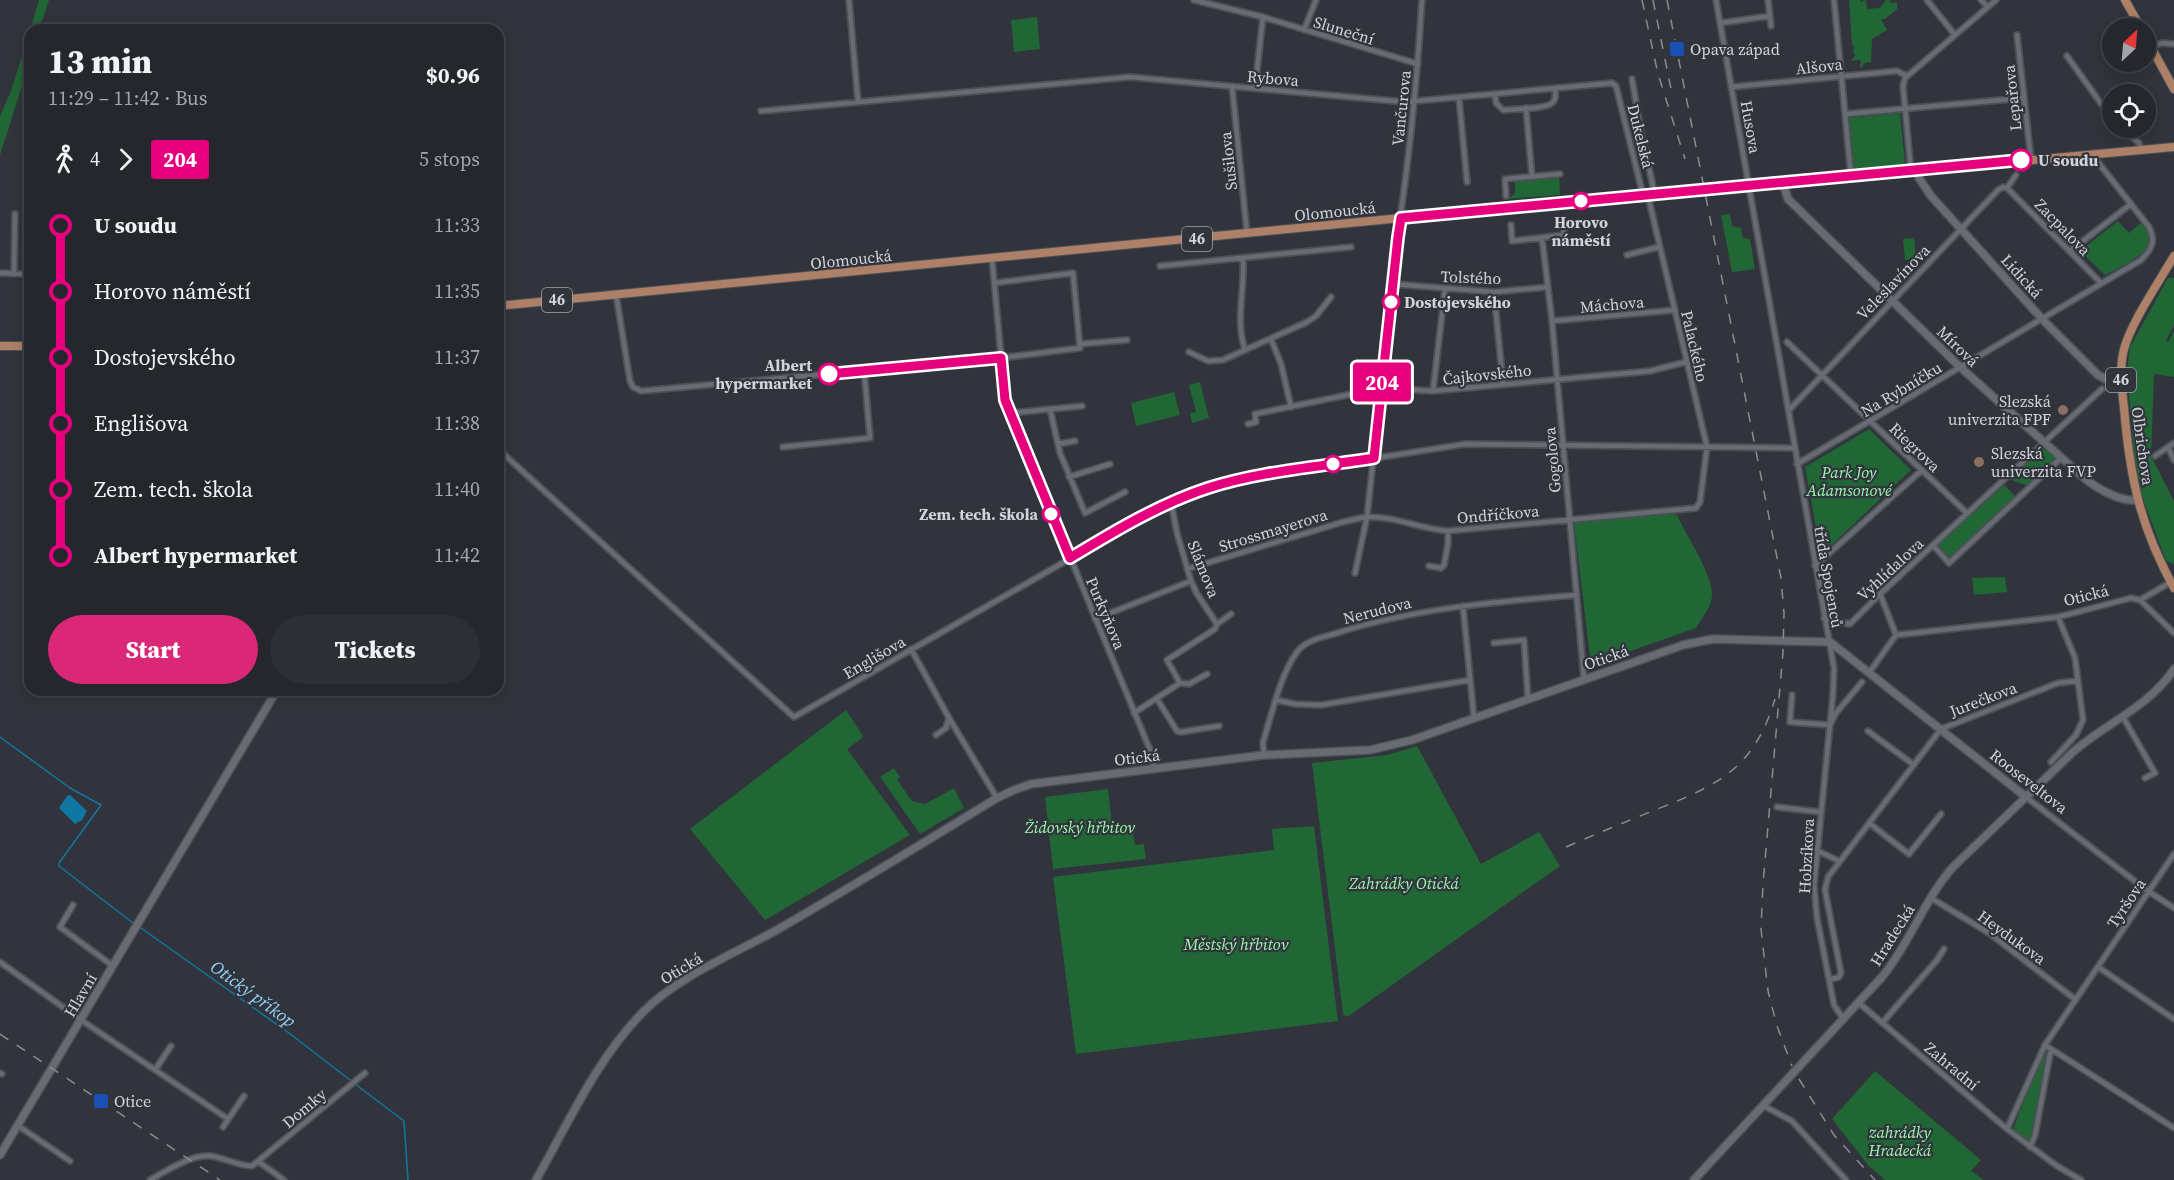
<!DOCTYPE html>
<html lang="en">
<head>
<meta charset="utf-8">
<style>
	:root { --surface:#25272d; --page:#2d2f35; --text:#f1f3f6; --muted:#a3a5aa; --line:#424449; --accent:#db2777 }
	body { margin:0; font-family:"Source Serif 4",serif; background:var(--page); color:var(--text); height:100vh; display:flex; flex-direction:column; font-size:22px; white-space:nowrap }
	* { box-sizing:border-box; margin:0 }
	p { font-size:20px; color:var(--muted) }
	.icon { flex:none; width:33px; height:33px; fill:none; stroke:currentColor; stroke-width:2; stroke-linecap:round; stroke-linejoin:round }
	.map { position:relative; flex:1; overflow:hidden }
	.sheet { position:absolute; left:24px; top:24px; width:480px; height:672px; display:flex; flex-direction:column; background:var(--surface); border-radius:18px; box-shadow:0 3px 15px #0003,0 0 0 2px var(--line) }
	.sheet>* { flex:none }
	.badge { padding:0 12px; border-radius:4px; font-size:21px; line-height:39px }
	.needle { width:39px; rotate:26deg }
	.tools { position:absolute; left:2102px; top:18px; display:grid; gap:12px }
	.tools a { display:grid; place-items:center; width:54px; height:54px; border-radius:50%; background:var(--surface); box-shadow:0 3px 15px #0003,0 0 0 2px var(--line); font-size:30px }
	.map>.badge { position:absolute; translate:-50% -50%; box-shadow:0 0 0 3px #fff }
	.legs { display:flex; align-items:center; gap:9px; height:66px; padding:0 24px; font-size:20px }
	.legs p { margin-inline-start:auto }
	.head { display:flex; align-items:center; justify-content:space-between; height:102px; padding:0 24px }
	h1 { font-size:33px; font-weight:800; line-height:45px }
	.action { display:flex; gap:12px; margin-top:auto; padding:12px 24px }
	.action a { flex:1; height:69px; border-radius:36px; background:var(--accent); color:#fff; font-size:24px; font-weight:800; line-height:69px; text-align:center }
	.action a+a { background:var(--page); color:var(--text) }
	ul { padding:0 24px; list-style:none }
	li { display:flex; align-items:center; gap:21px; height:66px; font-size:22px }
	li i { display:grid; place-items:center; width:9px; height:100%; margin:0 8px; background:currentColor }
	li i::after { content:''; width:15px; height:15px; margin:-8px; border:4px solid; border-radius:50%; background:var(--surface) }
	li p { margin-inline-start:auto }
	li:first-child i { background:linear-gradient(#0000 50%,currentColor 0) }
	li:last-child i { background:linear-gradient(currentColor 50%,#0000 0) }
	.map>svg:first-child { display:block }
	.green { fill:#216635 }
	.water { fill:#1077a2 }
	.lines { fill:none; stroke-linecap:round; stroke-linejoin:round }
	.stream { stroke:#1077a2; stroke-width:1.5 }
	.street-casing { stroke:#4d5056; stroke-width:8 }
	.secondary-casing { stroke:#4d5056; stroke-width:10 }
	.primary-casing { stroke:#4d5056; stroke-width:10 }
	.street { stroke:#676b74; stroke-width:4.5 }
	.secondary { stroke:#676b74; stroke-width:7 }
	.primary { stroke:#ae8068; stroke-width:8 }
	.rail { stroke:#8a8c92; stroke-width:1.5; stroke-dasharray:10 10; stroke-linecap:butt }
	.line-1-casing { stroke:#fff; stroke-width:14 }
	.line-1 { stroke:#e6007e; stroke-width:9 }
	.transit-dot { fill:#1a4fb4; stroke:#31343c; stroke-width:2 }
	.stop-1-dot { fill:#fff; stroke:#e6007e; stroke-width:3 }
	.education-dot { fill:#8d6e63; stroke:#31343c; stroke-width:2 }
	.labels { text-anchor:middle; stroke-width:4.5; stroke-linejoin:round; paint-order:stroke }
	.shield { fill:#31343c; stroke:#a2a4aa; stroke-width:1.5 }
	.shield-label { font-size:15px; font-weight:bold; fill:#d2d4d9 }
	.street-label { font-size:16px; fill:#d2d4d9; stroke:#31343c }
	.poi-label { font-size:16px; fill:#d2d4d9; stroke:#31343c; text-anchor:start }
	.stop-label { font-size:16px; font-weight:bold; fill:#d2d4d9; stroke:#31343c; text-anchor:start }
	.park-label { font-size:16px; font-style:italic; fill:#99f8ac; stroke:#31343c }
	.water-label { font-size:18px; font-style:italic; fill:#92d2f6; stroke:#31343c }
</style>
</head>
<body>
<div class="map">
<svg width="2174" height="1180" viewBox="0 0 2174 1180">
	<rect width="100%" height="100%" fill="#31343c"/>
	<!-- green -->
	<path class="green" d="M39,0h10l-10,30h-9z
		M1849,0h11l1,2 5,-2 1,9 13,-1 6,-8h4l1,3 6,-1v7l-12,10h-4l6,11 -15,9 -1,23 -7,1 -2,5h-2l1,-8 -10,1 4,-6 -2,-3 1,-6 -2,-1z
		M1037,17l3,32 -26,3 -3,-32z
		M30,30v31l-30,94v-39l11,-25z
		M1900,113l5,49 -3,3 -48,5 -5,-52z
		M1559,175l1,20 -55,4v-2h6l4,-4v-14z
		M1730,214l2,12 9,2 2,10 7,1 5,30 -23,3 -11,-57z
		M2118,221l11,12 12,-10c4,5 9,11 9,18 0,12 -34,29 -45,34l-25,-24z
		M1914,238l2,21 -11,1 -2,-21z
		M2168,278h6v47l-8,16 2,1 6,-11v46l-20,-3 -3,82 23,45v63l-8,-3 -26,-70 -5,-24 -8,-96 3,-24z
		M1200,382l9,36 -17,5 -2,-10 6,-1 -7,-27z
		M1174,392l6,23 -44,11 -5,-23z
		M1869,429l42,41 -90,85 -16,-88z
		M2042,449l5,1 10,9 -29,27 -19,-7z
		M2004,485l12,12 -66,61 -12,-13z
		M1664,513l13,2c9,20 34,57 35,78 1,12 -10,25 -16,35l-105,37 -17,-142z
		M2005,577l2,15 -33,3 -2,-17z
		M846,710l17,26 -1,2 -15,11 63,86 -145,85 -75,-91z
		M1417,746l64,118 58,-32 21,34 -213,151 -4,-3 -31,-251 75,-8z
		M894,768l6,9 -3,3 15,21 13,3 29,-16 10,20 -44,26 -39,-56v-2z
		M1108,789l5,45 20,-1 2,12 9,-1 2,15 -93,10 -8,-72z
		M1314,826l24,195 -262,33 -23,-177 221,-27 -2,-21z
		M2044,1051l5,4 -17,85 -3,1 -14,-9 -1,-5 25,-67z
		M1875,1071l106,89 -10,11 13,9h-99l-17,-15 -36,-46z"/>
	<!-- water -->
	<path class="water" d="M70,795l17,16 -5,9 -7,4 -16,-16 8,-12z"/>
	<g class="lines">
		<!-- stream -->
		<path class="stream" d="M0,737l70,51 31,17 -42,58v3l74,57
			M141,928l148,105 61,47
			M355,1084l49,37 4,59"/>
		<defs>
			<path id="street" d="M849,0l9,102
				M1194,0l69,17 155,47
				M1716,0l118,668 -1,26 -19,191 3,33 17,87 10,15
				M1834,0l17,176
				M1927,0l28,35
				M1981,0l7,7
				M1770,16l1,10
				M1720,23l50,-7 -2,-16
				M1304,30l12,-30
				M2017,35l14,124
				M2151,47l11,-4 12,1
				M2067,56l45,63
				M1632,79l9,53 14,63
				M1232,86l15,147
				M1731,87l166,-16 10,5
				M1255,88l8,-71
				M1495,94l1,9 7,7c10,-1 43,-1 49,-7 5,-4 3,-9 3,-14
				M1459,98l8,84
				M1526,108l6,69
				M761,111l369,-34 275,25 207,-19 4,3 27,109
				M1845,114l179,-16
				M2122,128l17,15 2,6
				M1911,171l-8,-85 2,-8 91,-78
				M2007,188l94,95
				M1506,196l-1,-17 55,-5
				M1511,225l1,16 52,-6 -1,-14
				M1542,238l10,83 32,358
				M2070,251l61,-47
				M1627,255l32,-8
				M992,258l13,142 148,357 1,11
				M1243,259c2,30 -8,61 2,91
				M1160,266l191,-19
				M0,273l30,1
				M14,274l1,-60
				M1393,284l101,8 54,-5
				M1494,292l9,92
				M616,294l14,87 3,6 8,4 360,-33 79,-10 -7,-75 -79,10
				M1552,321l123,-11
				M1271,339l10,25 10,43
				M1787,342l180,171
				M1080,344l47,-4
				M1189,352l19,9 15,-1 84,-38 9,-6 15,-19
				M1433,391l12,-102
				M1050,409l10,44 25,60 40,-21
				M1789,410l209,-220 5,-3 4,1 9,-13
				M1010,413l72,-7
				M1248,424l8,-2 -1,-8 126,-26 52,3 217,-20 36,-9
				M1058,444l17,-3
				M783,447l87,-9 -6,-69
				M2168,447l6,13
				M498,449l296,268 364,-209 47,-19 32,-9 228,-36 329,4
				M2155,456l19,-13
				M1797,464l344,-204c11,-11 15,-19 8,-33l-52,-66 -4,-8
				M1069,477l41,-13
				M1171,502l6,31 14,48 6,13 20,30 14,-10
				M1933,545l16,18 112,-105
				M1429,566l12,2 3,-3 4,-21v-13
				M1815,566l107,-96
				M1187,569l156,-47c8,-2 16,-4 24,-5 27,-1 54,12 81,14l248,-23 4,-6 7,-55 -59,-251
				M1355,573l12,-56 30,-280c13,-79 20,-158 25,-237
				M2140,600l34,33
				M2140,600l31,-18
				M1463,606l11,112
				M1824,618l26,6 30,-30 222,-205
				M1095,619l96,-38
				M1896,635l162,-18 73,-19 9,2
				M1494,643l30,-3 4,59
				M911,649l38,69 -3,10 -10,7
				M1869,673l27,-38 -16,-41
				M1180,683l9,1 18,-10
				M1792,695l-2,27 40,3 6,-12 26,-31
				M1157,699l20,32 4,1 38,-6
				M1276,700l19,4 26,1 149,-25
				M1134,713l46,-30 -13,-23 48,-31 2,-5
				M2123,717l32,56 -10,5
				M949,718l48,80
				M1868,731l46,34
				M1264,755l-1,-13c9,-28 17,-67 34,-90 8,-12 28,-15 40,-19 79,-25 158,-31 240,-38
				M2051,762l25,-27 7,-15 -8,-62 -17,-41
				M2026,797l119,92 29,19
				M1777,807l43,5
				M1869,823l40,31 32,-40
				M1816,850l23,11
				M1931,898l58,35 87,67
				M73,905l-13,22 53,39
				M0,962l81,58 147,99
				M2098,967l76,52
				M1829,980l10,-3 2,-4 -16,-83 3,-13 113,-148 117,-46 19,-2
				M1859,1003l148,126 50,37 24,14
				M1882,1023l55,-63 7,-11
				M2045,1045l129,83
				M155,1070l16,-24
				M0,1073l2,1
				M1764,1106l28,15 54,59
				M17,1125l53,36
				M223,1127l21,-31
				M2007,1129l38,-84 129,-191
				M2030,1147l5,-12 16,-86
				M259,1162l25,18
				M150,1180c16,-9 42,-26 61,-24 14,2 27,10 41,10l113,-93"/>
			<path id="secondary" d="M1916,170l3,8 12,18 113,125 54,54 13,7 11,1
				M1783,183l5,16 172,168 123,110c13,11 37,25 54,23
				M0,1155l277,-465
				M536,1180c33,-58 60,-120 107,-168 33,-34 90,-58 132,-81 75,-43 148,-88 222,-133l17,-8 17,-6 233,-29 106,-5 42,-10 271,-95 30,-6 117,3 196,155
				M1694,1180l188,-203c28,-34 42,-77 71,-110l120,-115c33,-29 76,-45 101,-83"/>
			<path id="primary" d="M2125,0l16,28
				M2145,36l29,53
				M2174,256c-15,26 -42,65 -50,93 -5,19 -2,40 0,59 6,70 16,118 50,180
				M498,306l903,-88 773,-71
				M0,346h30"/>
		</defs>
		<!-- street casing -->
		<use href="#street" class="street-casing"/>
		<!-- secondary casing -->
		<use href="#secondary" class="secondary-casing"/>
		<!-- primary casing -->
		<use href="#primary" class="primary-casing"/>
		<!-- street -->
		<use href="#street" class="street"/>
		<!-- secondary -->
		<use href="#secondary" class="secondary"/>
		<!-- primary -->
		<use href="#primary" class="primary"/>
		<!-- rail -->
		<path class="rail" d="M1642,0l16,74 27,85
			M1653,0l19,94
			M1667,0l114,578 3,35 -1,39 -20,232 -2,45 7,62 9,35 15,40
			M1566,847c30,-13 59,-25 89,-37 63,-25 99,-41 120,-111
			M0,1034l220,146
			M1799,1079l35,56 41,45"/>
	</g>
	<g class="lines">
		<defs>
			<path id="line-1" d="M829,374l172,-16 4,42 65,158c43,-26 89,-54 138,-70 53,-17 111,-21 166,-30l24,-221 3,-19 620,-58"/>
		</defs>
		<!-- line-1 casing -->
		<use href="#line-1" class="line-1-casing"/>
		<!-- line-1 -->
		<use href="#line-1" class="line-1"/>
	</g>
	<!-- markers -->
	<g class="transit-dot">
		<rect x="1669" y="41" width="16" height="16" rx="3"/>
		<rect x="93" y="1093" width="16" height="16" rx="3"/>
	</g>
	<g class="stop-1-dot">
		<circle cx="2021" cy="160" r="10"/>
		<circle cx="1581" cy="201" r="8"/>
		<circle cx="1391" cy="302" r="8"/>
		<circle cx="829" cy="374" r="10"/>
		<circle cx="1333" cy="464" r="8"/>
		<circle cx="1051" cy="514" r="8"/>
	</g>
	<g class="education-dot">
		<circle cx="2063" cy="410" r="6"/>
		<circle cx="1979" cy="462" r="6"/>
	</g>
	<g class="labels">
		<!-- shield labels -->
		<g class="shield">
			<rect x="1182" y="227" width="30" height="24" rx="4.5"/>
			<rect x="542" y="288" width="30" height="24" rx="4.5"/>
			<rect x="2106" y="368" width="30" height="24" rx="4.5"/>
		</g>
		<g class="shield-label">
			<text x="1197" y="244">46</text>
			<text x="557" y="305">46</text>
			<text x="2121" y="385">46</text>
		</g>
		<!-- street labels -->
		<g class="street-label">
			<text transform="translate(1344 30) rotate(17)" y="6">Sluneční</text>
			<text transform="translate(1819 66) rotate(-6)" y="6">Alšova</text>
			<text transform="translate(1273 78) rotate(5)" y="6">Rybova</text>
			<text transform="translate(2012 98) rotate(-96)" y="6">Lepařova</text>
			<text transform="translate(1401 108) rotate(-84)" y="6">Vančurova</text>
			<text transform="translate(1751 127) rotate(80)" y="6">Husova</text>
			<text transform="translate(1641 136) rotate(76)" y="6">Dukelská</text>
			<text transform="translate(1228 161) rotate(-96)" y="6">Sušilova</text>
			<text transform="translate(1335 211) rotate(-6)" y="6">Olomoucká</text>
			<text transform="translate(2063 227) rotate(46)" y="6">Zacpalova</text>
			<text transform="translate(851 259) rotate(-6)" y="6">Olomoucká</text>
			<text transform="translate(2022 276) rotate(48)" y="6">Lidická</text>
			<text transform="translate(1471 277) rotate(2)" y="6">Tolstého</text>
			<text transform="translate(1893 282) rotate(-46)" y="6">Veleslavínova</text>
			<text transform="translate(1612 304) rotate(-5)" y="6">Máchova</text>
			<text transform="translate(1695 346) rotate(77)" y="6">Palackého</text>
			<text transform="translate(1958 346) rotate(44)" y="6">Mírová</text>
			<text transform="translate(1487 374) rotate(-6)" y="6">Čajkovského</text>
			<text transform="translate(1901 389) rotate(-31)" y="6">Na Rybníčku</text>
			<text transform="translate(2143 446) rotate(82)" y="6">Olbrichova</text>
			<text transform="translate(1915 447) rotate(44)" y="6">Riegrova</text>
			<text transform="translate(1552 460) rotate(-95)" y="6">Gogolova</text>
			<text transform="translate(1498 514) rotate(-5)" y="6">Ondříčkova</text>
			<text transform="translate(1273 530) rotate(-17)" y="6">Strossmayerova</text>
			<text transform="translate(1204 569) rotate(68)" y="6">Slámova</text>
			<text transform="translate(1890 569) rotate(-43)" y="6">Vyhlídalova</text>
			<text transform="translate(1829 577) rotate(80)" y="6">třída Spojenců</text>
			<text transform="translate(2086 595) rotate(-14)" y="6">Otická</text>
			<text transform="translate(1377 610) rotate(-14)" y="6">Nerudova</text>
			<text transform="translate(1106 613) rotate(67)" y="6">Purkyňova</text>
			<text transform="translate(874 657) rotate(-30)" y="6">Englišova</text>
			<text transform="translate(1606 657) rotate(-19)" y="6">Otická</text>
			<text transform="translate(1983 699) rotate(-21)" y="6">Jurečkova</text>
			<text transform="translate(1137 757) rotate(-7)" y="6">Otická</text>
			<text transform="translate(2029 781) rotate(38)" y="6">Rooseveltova</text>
			<text transform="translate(1806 856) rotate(-87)" y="6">Hobzíkova</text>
			<text transform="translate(2126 903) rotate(-56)" y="6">Tyršova</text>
			<text transform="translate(1892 935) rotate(-58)" y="6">Hradecká</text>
			<text transform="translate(2012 937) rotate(36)" y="6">Heydukova</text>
			<text transform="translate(681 968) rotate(-31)" y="6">Otická</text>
			<text transform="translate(80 995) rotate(-59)" y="6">Hlavní</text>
			<text transform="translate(1952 1066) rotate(40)" y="6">Zahradní</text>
			<text transform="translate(304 1108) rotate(-40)" y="6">Domky</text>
		</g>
		<!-- poi labels -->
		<g class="poi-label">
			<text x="1690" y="55">Opava západ</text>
			<text x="2051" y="407" text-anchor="end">Slezská<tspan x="2051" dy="18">univerzita FPF</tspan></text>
			<text x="1991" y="459">Slezská<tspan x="1991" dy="18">univerzita FVP</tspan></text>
			<text x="114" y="1107">Otice</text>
		</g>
		<!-- stop labels -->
		<g class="stop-label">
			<text x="2038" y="166">U soudu</text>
			<text x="1581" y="228" text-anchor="middle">Horovo<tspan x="1581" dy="18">náměstí</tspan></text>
			<text x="1404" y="308">Dostojevského</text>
			<text x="812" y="371" text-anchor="end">Albert<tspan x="812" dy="18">hypermarket</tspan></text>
			<text x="1038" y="520" text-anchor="end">Zem. tech. škola</text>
		</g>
		<!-- park labels -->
		<g class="park-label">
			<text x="1849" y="478">Park Joy<tspan x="1849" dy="18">Adamsonové</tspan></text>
			<text x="1080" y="833">Židovský hřbitov</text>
			<text x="1404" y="889">Zahrádky Otická</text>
			<text x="1236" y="950">Městský hřbitov</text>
			<text x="1900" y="1138">zahrádky<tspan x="1900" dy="18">Hradecká</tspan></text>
		</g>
		<!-- water labels -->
		<g class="water-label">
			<text transform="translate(253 994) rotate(36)" y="6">Otický příkop</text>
		</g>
	</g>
</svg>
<div class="tools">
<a><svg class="needle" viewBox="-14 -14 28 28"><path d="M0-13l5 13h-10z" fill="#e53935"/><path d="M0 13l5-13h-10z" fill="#a3a5aa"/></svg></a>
<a><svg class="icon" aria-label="locate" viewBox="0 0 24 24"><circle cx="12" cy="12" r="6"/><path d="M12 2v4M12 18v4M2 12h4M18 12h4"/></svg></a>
</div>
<b class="badge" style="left:1382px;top:382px;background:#e6007e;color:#fff">204</b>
<section class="sheet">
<div class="head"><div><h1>13 min</h1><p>11:29 – 11:42 · Bus</p></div><b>$0.96</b></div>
<div class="legs"><svg class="icon" aria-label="walk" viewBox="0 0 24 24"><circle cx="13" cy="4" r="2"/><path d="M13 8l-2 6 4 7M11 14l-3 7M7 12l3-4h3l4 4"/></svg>4<svg class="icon" aria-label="forward" viewBox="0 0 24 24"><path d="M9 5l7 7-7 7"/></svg><b class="badge" style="background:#e6007e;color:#fff">204</b><p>5 stops</p></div>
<ul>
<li><i style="color:#e6007e"></i><b>U soudu</b><p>11:33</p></li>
<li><i style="color:#e6007e"></i><span>Horovo náměstí</span><p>11:35</p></li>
<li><i style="color:#e6007e"></i><span>Dostojevského</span><p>11:37</p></li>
<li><i style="color:#e6007e"></i><span>Englišova</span><p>11:38</p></li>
<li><i style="color:#e6007e"></i><span>Zem. tech. škola</span><p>11:40</p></li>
<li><i style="color:#e6007e"></i><b>Albert hypermarket</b><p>11:42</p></li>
</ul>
<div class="action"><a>Start</a><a>Tickets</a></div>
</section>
</div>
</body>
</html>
